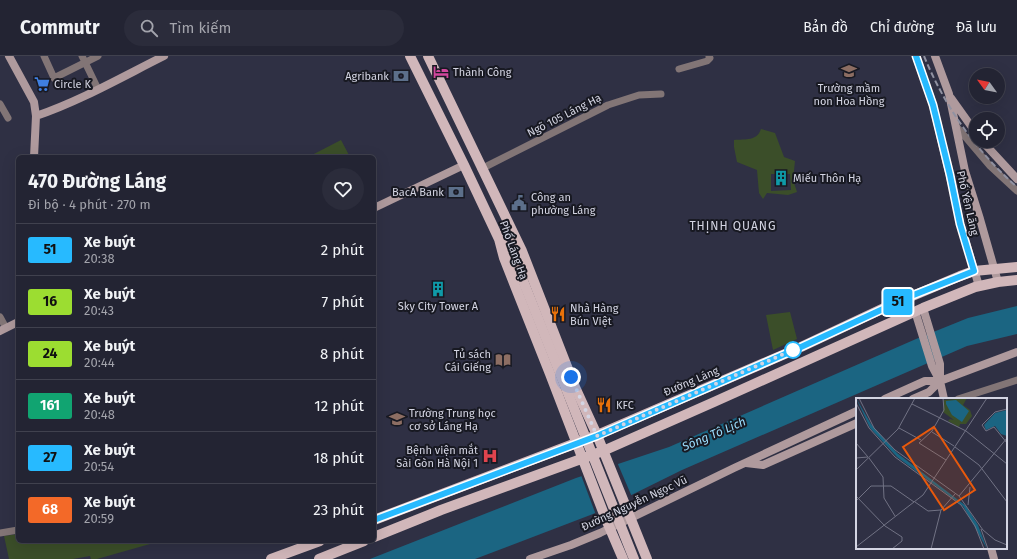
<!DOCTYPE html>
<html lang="vi">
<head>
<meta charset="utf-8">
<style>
	:root { --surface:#232433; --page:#2b2c3b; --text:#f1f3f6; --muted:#a3a4ac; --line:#40414e }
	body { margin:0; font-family:"Fira Sans",sans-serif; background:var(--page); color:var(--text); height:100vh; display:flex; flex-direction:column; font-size:15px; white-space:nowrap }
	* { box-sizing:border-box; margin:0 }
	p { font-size:13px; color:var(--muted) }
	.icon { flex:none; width:22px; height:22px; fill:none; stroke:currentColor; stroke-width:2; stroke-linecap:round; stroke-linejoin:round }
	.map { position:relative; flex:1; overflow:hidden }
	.side { position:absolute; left:16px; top:99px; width:360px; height:388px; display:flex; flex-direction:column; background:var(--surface); border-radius:6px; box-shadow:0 4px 16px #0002,0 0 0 1px var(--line) }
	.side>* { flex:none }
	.badge { padding:0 8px; border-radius:3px; font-size:14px; line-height:26px }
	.needle { width:26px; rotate:303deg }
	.fabs { position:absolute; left:969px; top:12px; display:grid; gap:8px }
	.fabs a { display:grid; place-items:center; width:36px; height:36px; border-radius:50%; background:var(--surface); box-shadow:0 4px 16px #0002,0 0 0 1px var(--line); font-size:20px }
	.you { position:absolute; width:20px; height:20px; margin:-10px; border:3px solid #fff; border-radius:50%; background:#1a73e8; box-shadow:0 0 0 6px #1a73e833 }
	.map>.badge { position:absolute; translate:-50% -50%; box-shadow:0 0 0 2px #fff }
	.round { display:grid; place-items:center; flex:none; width:42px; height:42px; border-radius:21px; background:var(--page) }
	.summary { display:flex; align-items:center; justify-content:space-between; height:68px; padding:0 12px }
	h1 { font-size:19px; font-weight:700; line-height:30px }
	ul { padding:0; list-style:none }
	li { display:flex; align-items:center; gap:12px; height:52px; padding:0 12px; border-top:1px solid var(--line) }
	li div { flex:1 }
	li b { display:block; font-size:15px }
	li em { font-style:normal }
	li .badge { min-width:44px; font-weight:700; text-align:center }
	header { display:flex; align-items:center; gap:24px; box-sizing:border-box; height:56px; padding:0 20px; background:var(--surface); border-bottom:1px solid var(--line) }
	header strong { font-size:19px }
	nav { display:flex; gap:22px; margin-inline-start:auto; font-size:14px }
	.search { width:280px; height:36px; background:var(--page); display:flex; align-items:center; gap:10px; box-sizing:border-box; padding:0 14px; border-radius:22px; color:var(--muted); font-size:15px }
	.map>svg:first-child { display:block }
	.green { fill:#3b4e29; fill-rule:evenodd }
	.water { fill:#1b6582 }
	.pier { fill:#2f3044 }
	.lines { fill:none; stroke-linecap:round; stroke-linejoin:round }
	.street { stroke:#827576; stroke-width:7 }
	.secondary { stroke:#af9a9d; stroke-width:8 }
	.primary { stroke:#d1b7ba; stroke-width:10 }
	.rail { stroke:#9192a2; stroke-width:2; stroke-dasharray:6 3; stroke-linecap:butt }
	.primary-bridge { stroke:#d1b7ba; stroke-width:10 }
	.line-casing { stroke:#fff; stroke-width:9 }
	.line { stroke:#27baff; stroke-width:6 }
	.walk { stroke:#d4d5e3; stroke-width:4; stroke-dasharray:0 7.2 }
	.stop-dot { fill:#fff; stroke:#27baff; stroke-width:2 }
	.labels { text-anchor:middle; stroke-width:4; stroke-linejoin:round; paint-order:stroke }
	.poi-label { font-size:11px; fill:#d4d5e3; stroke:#181922; text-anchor:start }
	.street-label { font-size:11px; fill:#d4d5e3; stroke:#181922 }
	.neighbourhood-label { font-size:12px; letter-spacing:1px; fill:#d4d5e3; stroke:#181922 }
	.water-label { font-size:12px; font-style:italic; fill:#9addfd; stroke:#181922 }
	.inset-road { fill:none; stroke:#717284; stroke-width:1 }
	.view { fill:#e8590c; fill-opacity:0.15; stroke:#e8590c; stroke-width:2 }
	.inset-edge { fill:none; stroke:#d4d5e3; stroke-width:2 }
</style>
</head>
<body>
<header>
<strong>Commutr</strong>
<div class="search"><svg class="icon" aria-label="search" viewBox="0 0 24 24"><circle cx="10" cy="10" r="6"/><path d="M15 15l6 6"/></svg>Tìm kiếm</div>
<nav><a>Bản đồ</a><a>Chỉ đường</a><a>Đã lưu</a></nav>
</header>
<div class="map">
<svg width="1017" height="503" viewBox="0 0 1017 503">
	<rect width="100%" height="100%" fill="#2f3044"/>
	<!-- green -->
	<path class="green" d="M761,73l14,4 9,24 11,4 -2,19 4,12 -9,3 -21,-2 -4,6 -4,-6 -2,-23 -20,-8 -3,-15v-7c12,-1 23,1 27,-11zM771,118h19l1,16 -20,1z
		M341,84l9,17h-40v-1z
		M790,256l7,27 -24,11 -7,-35z
		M18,478v7h131l1,3 -53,15h-6l-1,-3 -17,3h-64l-5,-23z"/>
	<!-- water -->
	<path class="water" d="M1017,250v28l-50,12 -285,124 -89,44 -118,45h-105l206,-81 93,-31 247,-108 52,-21z"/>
	<!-- pier -->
	<path class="pier" d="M617,406l15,35 -36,18 -15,-40z"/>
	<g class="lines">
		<!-- street -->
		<path class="street" d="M44,0l10,22 44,-22
			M82,0l16,33
			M679,13l28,-8 3,-3 -1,-2
			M0,48l8,14
			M956,70l34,40 27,25
			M481,113l127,-64 31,-10 22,-1
			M0,261l6,11
			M958,343l59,-19
			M0,477l18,-3"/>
		<!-- secondary -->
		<path class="secondary" d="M9,0l25,46 2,14 -2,41
			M916,0l17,49 20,84 7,34 19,63
			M935,0l14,38 16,77 15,48 18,63
			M951,42l25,35
			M36,60c44,-15 86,-39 128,-60
			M982,85l35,38
			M374,152l90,-43
			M923,252l17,56v17l4,18
			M915,255l17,55 8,15
			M0,275l18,-9
			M885,343l40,-18h15
			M913,343l16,-7 11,-11 77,-29
			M746,407l17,2 94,-42
			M991,492l3,11
			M530,503l41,-14 29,-12 134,-65 123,-57"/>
		<!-- primary -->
		<path class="primary" d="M410,0l54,109 35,74 5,19 46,116 55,143 18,42
			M428,0l94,195 53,136 22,48 50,124
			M503,188l13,19
			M374,464l223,-85 204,-88 83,-39 76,-32 14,-5 43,-4
			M374,481l67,-27 162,-59 111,-49 209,-94 52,-21 23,-5 19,-2
			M271,503l49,-18
			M319,503l45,-18"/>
		<!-- rail -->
		<path class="rail" d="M924,0c21,51 52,95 93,131"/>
		<!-- primary-bridge -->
		<path class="primary-bridge" d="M516,207l118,296"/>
	</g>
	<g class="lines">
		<defs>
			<path id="line" d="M374,464l223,-84 204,-89 110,-51 63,-25 -14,-47 -10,-49 -17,-70 -17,-49"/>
		</defs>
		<!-- line casing -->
		<use href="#line" class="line-casing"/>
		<!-- line -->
		<use href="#line" class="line"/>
		<!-- walk -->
		<path class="walk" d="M571,321l26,59 196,-86"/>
	</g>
	<!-- icons -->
	<defs>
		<symbol id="school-bare" viewBox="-9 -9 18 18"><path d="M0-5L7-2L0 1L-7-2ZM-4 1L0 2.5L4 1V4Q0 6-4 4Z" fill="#8d6e63" stroke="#181922" stroke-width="2.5" paint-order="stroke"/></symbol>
		<symbol id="hotel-bare" viewBox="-9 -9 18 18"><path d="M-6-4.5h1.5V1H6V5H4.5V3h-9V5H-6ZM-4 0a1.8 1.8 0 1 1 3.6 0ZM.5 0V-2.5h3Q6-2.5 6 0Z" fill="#d1479c" stroke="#181922" stroke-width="2.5" paint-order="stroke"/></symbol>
		<symbol id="bank-bare" viewBox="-9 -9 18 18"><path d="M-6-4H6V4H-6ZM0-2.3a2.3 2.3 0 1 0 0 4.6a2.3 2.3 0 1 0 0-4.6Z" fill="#5c6f8a" stroke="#181922" stroke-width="2.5" paint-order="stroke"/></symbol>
		<symbol id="supermarket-bare" viewBox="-9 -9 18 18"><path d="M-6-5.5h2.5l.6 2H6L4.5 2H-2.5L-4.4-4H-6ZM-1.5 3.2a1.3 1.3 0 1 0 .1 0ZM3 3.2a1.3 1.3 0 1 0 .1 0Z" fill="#3f7fe0" stroke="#181922" stroke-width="2.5" paint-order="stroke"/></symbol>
		<symbol id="building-bare" viewBox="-9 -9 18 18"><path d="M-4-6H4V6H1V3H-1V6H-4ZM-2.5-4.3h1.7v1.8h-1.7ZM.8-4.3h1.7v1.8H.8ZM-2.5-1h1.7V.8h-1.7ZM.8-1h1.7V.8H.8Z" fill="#0f9aa8" stroke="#181922" stroke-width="2.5" paint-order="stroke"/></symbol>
		<symbol id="civic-bare" viewBox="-9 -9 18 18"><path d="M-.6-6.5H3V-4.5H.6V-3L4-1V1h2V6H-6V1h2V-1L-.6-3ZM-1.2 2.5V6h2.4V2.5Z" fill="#5c6f8a" stroke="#181922" stroke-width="2.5" paint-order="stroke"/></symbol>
		<symbol id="restaurant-bare" viewBox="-9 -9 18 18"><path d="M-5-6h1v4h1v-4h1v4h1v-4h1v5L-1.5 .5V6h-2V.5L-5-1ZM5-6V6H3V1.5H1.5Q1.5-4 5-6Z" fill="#e8710a" stroke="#181922" stroke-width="2.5" paint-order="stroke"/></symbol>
		<symbol id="library-bare" viewBox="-9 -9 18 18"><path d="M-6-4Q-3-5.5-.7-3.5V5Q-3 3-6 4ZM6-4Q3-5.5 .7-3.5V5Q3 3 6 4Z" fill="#8d6e63" stroke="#181922" stroke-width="2.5" paint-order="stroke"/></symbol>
		<symbol id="hospital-bare" viewBox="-9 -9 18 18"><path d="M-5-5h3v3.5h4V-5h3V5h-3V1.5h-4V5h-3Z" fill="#e0444e" stroke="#181922" stroke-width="2.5" paint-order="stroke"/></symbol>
	</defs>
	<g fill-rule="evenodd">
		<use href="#school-bare" x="838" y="4" width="22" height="22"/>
		<use href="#hotel-bare" x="430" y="5" width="22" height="22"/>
		<use href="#bank-bare" x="390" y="9" width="22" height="22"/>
		<use href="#supermarket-bare" x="31" y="17" width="22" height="22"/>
		<use href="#building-bare" x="770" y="111" width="22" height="22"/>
		<use href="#bank-bare" x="445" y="125" width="22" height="22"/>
		<use href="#civic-bare" x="508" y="136" width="22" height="22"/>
		<use href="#building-bare" x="427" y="222" width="22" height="22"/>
		<use href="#restaurant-bare" x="547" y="247" width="22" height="22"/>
		<use href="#library-bare" x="492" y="293" width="22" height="22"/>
		<use href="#restaurant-bare" x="593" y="338" width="22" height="22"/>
		<use href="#school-bare" x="386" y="352" width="22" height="22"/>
		<use href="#hospital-bare" x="479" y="389" width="22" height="22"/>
	</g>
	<!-- markers -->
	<circle class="stop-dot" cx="793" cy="294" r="8"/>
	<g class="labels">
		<!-- poi labels -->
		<g class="poi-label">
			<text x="453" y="20">Thành Công</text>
			<text x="389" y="24" text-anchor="end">Agribank</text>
			<text x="54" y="32">Circle K</text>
			<text x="849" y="36" text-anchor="middle">Trường mầm<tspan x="849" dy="13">non Hoa Hồng</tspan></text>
			<text x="793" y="126">Miếu Thôn Hạ</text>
			<text x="444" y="140" text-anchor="end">BacA Bank</text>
			<text x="531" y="145">Công an<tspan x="531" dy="13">phường Láng</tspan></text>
			<text x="438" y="254" text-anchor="middle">Sky City Tower A</text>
			<text x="570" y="256">Nhà Hàng<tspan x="570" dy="13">Bún Việt</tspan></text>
			<text x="491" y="302" text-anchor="end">Tủ sách<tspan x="491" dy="13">Cái Giếng</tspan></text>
			<text x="616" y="353">KFC</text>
			<text x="409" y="361">Trường Trung học<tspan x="409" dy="13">cơ sở Láng Hạ</tspan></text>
			<text x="478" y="398" text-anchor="end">Bệnh viện mắt<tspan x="478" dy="13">Sài Gòn Hà Nội 1</tspan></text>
		</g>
		<!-- street labels -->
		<g class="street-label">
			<text transform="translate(564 59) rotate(-27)" y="4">Ngõ 105 Láng Hạ</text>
			<text transform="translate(968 147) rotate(77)" y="4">Phố Yên Lãng</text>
			<text transform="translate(514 194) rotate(70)" y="4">Phố Láng Hạ</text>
			<text transform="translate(691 325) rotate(-23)" y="4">Đường Láng</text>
			<text transform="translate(634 447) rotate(-25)" y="4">Đường Nguyễn Ngọc Vũ</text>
		</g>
		<!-- neighbourhood labels -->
		<g class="neighbourhood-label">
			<text x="733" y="174">THỊNH QUANG</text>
		</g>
		<!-- water labels -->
		<g class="water-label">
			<text transform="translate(714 378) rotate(-23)" y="4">Sông Tô Lịch</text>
		</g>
	</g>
	<!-- overview -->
	<g transform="translate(856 342)">
		<rect width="151" height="151" fill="#2f3044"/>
		<path d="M111,0l-4,7 7,5 2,6 -6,8h-6l-1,3 -11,-6 2,-2 4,1 -11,-8 1,-12z" fill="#3b4e29"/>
		<path d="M0,0l15,26 26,29 69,53 12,19 9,24 -24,-43 -66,-49 -27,-29zM100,2l13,11 -7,11 -10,-7 -6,-11v-3zM151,12v26l-6,-2 -6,-8 -9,4 -2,-5 11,-12z" fill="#1b6582"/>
		<path class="inset-road" d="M3,0l15,30 21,22 64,46 24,34 12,10 12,5M87,0l1,12 -12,21 -13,12 27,17M0,5l13,25 26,29 66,48 14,21 9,23M56,6l54,27 41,33M151,11l-12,3 -13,13 4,6 8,-4 13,16M43,30l22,12M76,34l22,14M0,45l12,14M99,49l24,18 28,37M0,60l12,-1M13,60l14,19 1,21 11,18M0,72l42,-41 17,-31M0,98l29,30 17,11M103,98l48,-58M0,103l15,-15h20l23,16M59,104l13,9 13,-1M112,107l2,-18M125,131l7,20M0,149l67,-52 64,-97M36,151l10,-8v-4M75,151l10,-39 14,-16"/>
		<path class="view" d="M78,29l41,63 -31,20 -41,-63z"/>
		<rect width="151" height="151" class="inset-edge"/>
	</g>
</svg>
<div class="fabs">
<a><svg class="needle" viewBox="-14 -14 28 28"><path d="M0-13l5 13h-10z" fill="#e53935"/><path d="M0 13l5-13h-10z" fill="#a3a4ac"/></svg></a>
<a><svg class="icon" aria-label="locate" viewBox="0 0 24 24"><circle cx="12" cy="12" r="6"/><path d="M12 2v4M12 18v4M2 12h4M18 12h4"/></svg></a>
</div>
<div class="you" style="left:571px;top:321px"></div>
<b class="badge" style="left:898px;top:246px;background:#27baff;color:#111">51</b>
<section class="side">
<div class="summary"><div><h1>470 Đường Láng</h1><p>Đi bộ · 4 phút · 270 m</p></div><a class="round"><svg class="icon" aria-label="heart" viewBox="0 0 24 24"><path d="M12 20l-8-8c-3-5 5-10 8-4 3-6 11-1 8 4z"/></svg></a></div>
<ul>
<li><span class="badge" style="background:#27baff;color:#111">51</span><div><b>Xe buýt</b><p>20:38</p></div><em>2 phút</em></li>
<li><span class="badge" style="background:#9cdd31;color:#111">16</span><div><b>Xe buýt</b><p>20:43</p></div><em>7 phút</em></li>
<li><span class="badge" style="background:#9cdd31;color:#111">24</span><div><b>Xe buýt</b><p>20:44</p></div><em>8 phút</em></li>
<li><span class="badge" style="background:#11a471;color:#fff">161</span><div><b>Xe buýt</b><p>20:48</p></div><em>12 phút</em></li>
<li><span class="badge" style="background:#27baff;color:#111">27</span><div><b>Xe buýt</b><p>20:54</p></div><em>18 phút</em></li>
<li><span class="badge" style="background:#f36928;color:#fff">68</span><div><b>Xe buýt</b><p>20:59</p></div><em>23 phút</em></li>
</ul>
</section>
</div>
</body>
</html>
